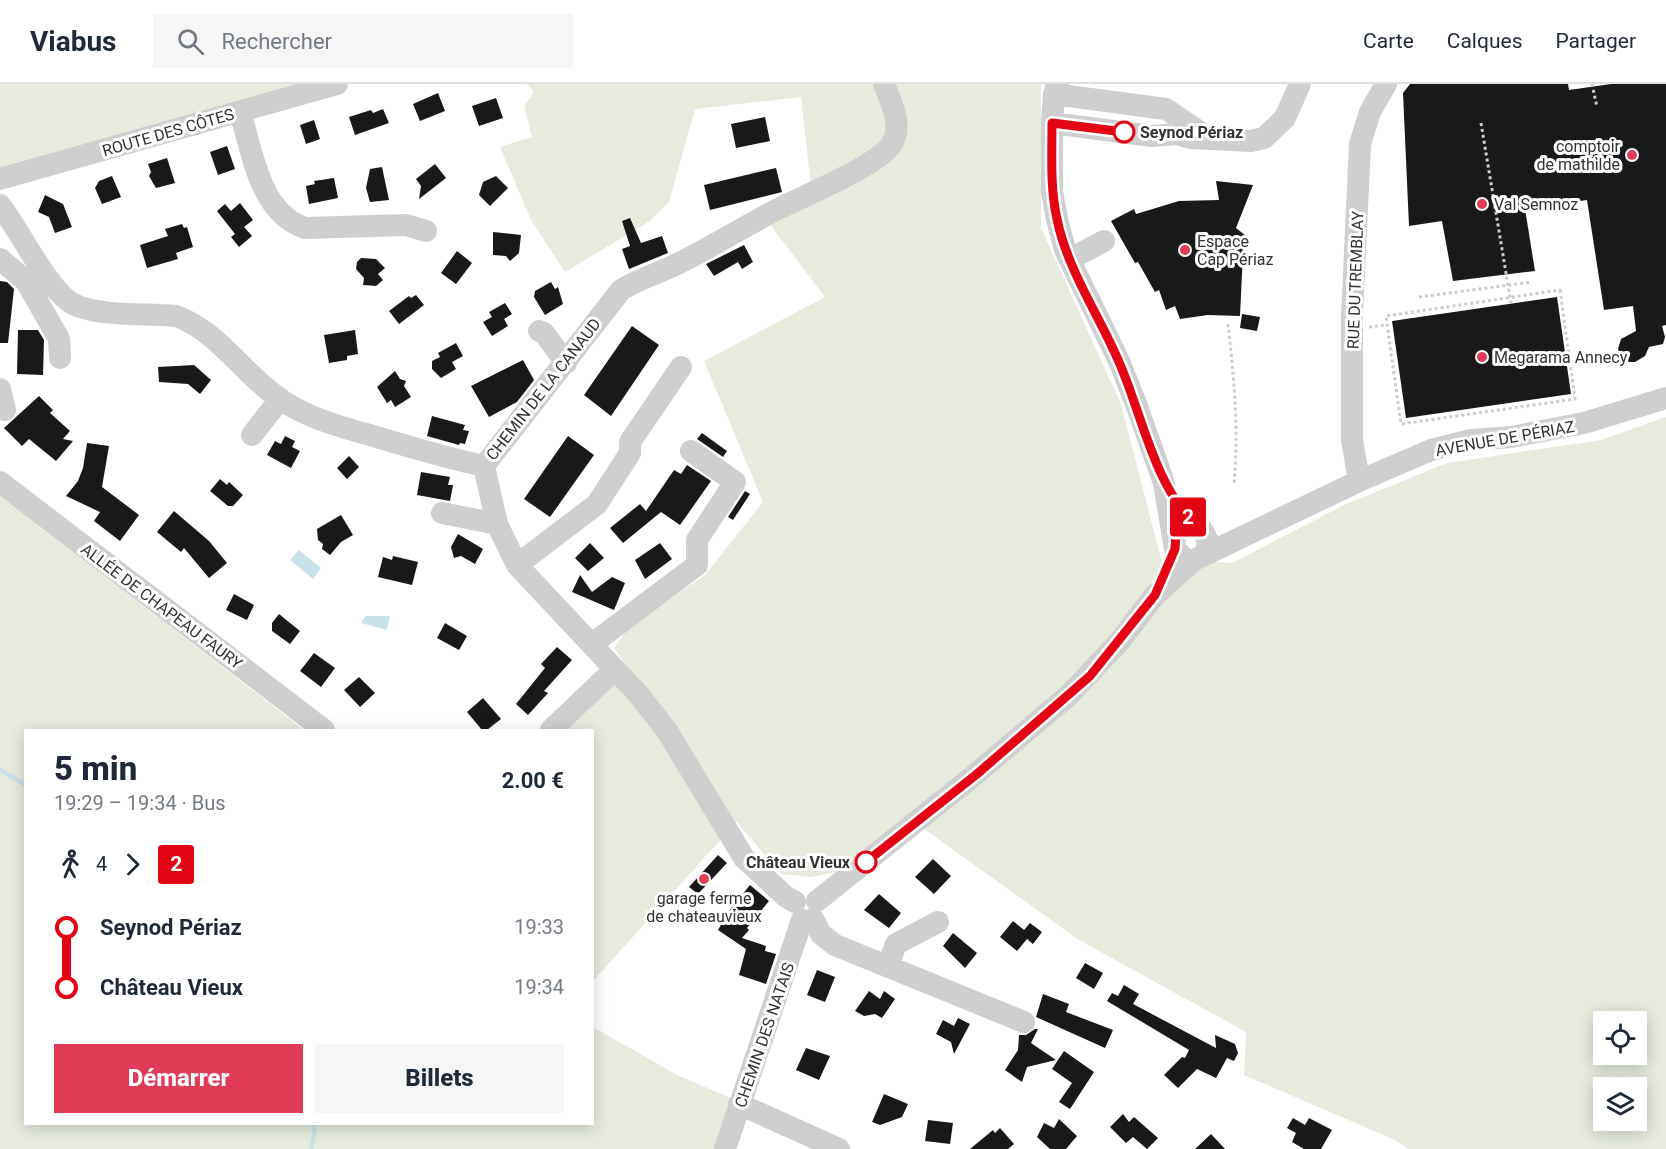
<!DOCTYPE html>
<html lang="fr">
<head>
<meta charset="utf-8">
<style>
	:root { --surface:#fff; --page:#f6f6f7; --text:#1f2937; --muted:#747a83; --line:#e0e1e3; --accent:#e13c57 }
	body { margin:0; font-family:Roboto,sans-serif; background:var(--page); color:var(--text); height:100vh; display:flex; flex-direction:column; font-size:22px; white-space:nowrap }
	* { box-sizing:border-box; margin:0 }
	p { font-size:20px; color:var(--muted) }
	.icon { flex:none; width:33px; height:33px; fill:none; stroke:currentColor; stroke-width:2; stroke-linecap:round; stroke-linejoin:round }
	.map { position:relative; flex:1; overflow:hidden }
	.sheet { position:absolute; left:24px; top:645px; width:570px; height:396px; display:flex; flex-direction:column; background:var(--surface); border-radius:0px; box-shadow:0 3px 15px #0003 }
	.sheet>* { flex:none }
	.badge { padding:0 12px; border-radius:4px; font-size:21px; line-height:39px }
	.controls { position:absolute; left:1593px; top:927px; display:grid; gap:12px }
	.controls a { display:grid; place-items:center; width:54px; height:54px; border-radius:0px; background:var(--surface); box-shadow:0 3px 15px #0003; font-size:30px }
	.map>.badge { position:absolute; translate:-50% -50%; box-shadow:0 0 0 3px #fff }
	.legs { display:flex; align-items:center; gap:9px; height:66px; padding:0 30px; font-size:20px }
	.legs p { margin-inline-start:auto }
	.summary { display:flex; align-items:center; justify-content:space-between; height:102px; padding:0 30px }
	h1 { font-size:33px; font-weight:800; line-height:45px }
	.button { display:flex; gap:12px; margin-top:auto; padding:12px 30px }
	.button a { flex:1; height:69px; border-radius:0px; background:var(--accent); color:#fff; font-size:24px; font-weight:800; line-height:69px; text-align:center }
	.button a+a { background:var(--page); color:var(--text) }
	ul { padding:0 30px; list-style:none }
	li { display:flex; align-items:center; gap:21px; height:60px; font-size:22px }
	li i { display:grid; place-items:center; width:9px; height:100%; margin:0 8px; background:currentColor }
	li i::after { content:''; width:15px; height:15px; margin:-8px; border:4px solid; border-radius:50%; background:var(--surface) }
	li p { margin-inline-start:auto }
	li:first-child i { background:linear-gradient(#0000 50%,currentColor 0) }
	li:last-child i { background:linear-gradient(currentColor 50%,#0000 0) }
	header { display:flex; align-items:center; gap:36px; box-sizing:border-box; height:84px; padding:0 30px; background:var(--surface); border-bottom:2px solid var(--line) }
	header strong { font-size:28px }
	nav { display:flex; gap:33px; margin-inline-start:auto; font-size:21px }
	.search { width:420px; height:54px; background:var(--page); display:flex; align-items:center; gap:15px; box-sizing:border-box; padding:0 21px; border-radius:0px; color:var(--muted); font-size:22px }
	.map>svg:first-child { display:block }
	.green { fill:#e6ebde; fill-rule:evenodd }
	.water { fill:#cbe1ea }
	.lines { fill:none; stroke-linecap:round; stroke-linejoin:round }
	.stream { stroke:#cbe1ea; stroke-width:4.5 }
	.building { fill:#191919 }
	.path { stroke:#ccc; stroke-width:3; stroke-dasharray:3 3; stroke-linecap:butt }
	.minor { stroke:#cfcfcf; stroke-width:22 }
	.line-1-casing { stroke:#fff; stroke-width:14 }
	.line-1 { stroke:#e30513; stroke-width:9 }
	.stop-1-dot { fill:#fff; stroke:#e30513; stroke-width:3 }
	.poi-dot { fill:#e13c57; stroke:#fff; stroke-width:2 }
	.labels { text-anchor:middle; stroke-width:6; stroke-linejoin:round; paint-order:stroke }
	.street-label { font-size:16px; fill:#323232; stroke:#fff }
	.stop-label { font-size:16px; font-weight:bold; fill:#323232; stroke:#fff; text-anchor:start }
	.poi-label { font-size:16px; fill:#323232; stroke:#fff; text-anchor:start }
</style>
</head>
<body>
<header>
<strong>Viabus</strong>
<div class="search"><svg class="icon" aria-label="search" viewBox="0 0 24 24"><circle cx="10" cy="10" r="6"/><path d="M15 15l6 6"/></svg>Rechercher</div>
<nav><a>Carte</a><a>Calques</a><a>Partager</a></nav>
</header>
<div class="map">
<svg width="1666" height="1065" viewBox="0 0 1666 1065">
	<rect width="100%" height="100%" fill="#fff"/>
	<!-- green -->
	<path class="green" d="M0,0h306l-306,86z
		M527,0h514v144l80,176 40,155 71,4 114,-59 101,-41 154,-23 65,-23v732h-258l-11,-8 -153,-66 2,-43 -167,-92 -170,-122 -73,54 -25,5 -30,-3 -44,-52 -144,159 -1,-251h-28l64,-62 -14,-20 14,-20 77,-53 58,-73 -59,-141 121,-64 -56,-74 44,-19 -12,-107 -106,12 -26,93 -19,19 -85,51 -34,-52 -31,-73 32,-10 -8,-31 10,-14zM1604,938h32v32h-32zM1604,1004h32v32h-32z
		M0,411l304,235h-278v394h566l1,-97 86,49 57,24 -17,49h-719z"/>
	<!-- water -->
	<path class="water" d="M299,466l22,18 -8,11 -23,-19z
		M366,532h24l-3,14 -26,-7z"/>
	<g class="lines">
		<!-- stream -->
		<path class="stream" d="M0,686l26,15
			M311,1065l4,-18 -2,-7"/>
	</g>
	<!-- building -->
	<path class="building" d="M1410,0h158l1,6 42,-6h55v241l-4,1 3,11 -2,7 -14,3 -4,9 -10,6h-6l-9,-8 -2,-5 3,-10 15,-8 -3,-25 -29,4 -17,-110 -62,9 10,62 -82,10 -11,-60 -33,5 -6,-133z
		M438,9l7,18 -25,10 -7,-17z
		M496,14l7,20 -24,8 -7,-20z
		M383,25l6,14 -34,12 -6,-18 22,-7 2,3z
		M765,33l5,24 -34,7 -5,-24z
		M314,36l6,19 -14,5 -6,-19z
		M227,62l8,23 -17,6 -8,-23z
		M167,74l8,25 -19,5 -7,-12 2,-4 -3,-8z
		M435,80l11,14 -27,21 2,-13 -5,-7z
		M382,83l7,33 -19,2 -4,-14 4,-19z
		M776,84l6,24 -72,18 -6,-25z
		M112,92l9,21 -19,7 -7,-16 4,-7z
		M496,92l12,12 -18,18 -11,-11 4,-13z
		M334,94l4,20 -29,6 -3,-18 9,-2 -1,-3z
		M1216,97l37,4 -17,43 10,8 1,6 -4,10 -3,64 -32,-1 -28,4 -5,-13 -9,4 -7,-20 -4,2 -17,-30 -3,1 -24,-42 23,-12 2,5 43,-13 40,-1z
		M45,111l18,9 9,23 -17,6 -6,-16 -11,-5z
		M240,119l13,17 -9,7 8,9 -13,11 -8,-10 4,-3 -18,-23 8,-7 6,7z
		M630,134l11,25 21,-7 6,17 -39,16 -7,-20 8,-3 -8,-25z
		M182,140l2,4 3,-1 6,20 -17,6 2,6 -31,9 -7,-23 28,-9 -3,-7z
		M493,148l28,3 -2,18 -9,8 -4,-5 -13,-1z
		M744,161l9,17 -11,7 -4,-7 -24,14 -8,-12z
		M457,167l15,12 -16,21 -15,-11z
		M361,174l15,1 9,9 -7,6 5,6 -7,6 -13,-1 1,-7 -8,-9 1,-7z
		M0,197l7,1 7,7 -6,54h-8z
		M551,198l4,7 3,-2 5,17 -18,11 -11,-18 1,-6z
		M416,211l8,10 -25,19 -10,-13 20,-15 2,2z
		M1557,213l14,97 -165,24 -14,-97z
		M505,219l7,11 -8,5 4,7 -16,10 -9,-14 9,-5 -3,-5z
		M1242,230l18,3 -3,14 -17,-3z
		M632,242l27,19 -48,71 -27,-21z
		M18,246h20l6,10 -1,35 -26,-1z
		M355,246l3,24 -11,2v4l-18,3 -5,-28z
		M456,259l7,13 -11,6 4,7 -15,9 -9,-9v-8l8,-4 -2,-4z
		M523,276l11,20 -17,22 -28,15 -18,-31z
		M194,281l17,15 -11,14 -12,-10 -29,-2 -1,-15z
		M395,287l5,8 6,2 -2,5 7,11 -16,10 -4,-7 -4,3 -10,-16z
		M39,312l14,14 -3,3 20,18 -7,8 10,2 -17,20 -27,-22 -7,7 -18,-18z
		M432,332l33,9 -2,5 6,1 -4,13 -5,-1 -1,2 -32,-9z
		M702,349l25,18 -4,6 -26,-18z
		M285,352l10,5 -3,6 8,4 -9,17 -24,-13 8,-14 6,3z
		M568,352l26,19 -44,62 -26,-18z
		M87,359l22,3 -7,41 37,28 -19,26 -26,-20 6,-9 -34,-16 12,-15 5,-13z
		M349,372l10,11 -12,12 -10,-11z
		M687,381l24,16 -31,44 -19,-13 -38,31 -13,-15 30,-24 6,7 28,-41 7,4z
		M421,388l29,5 -2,8h5l-3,16 -33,-6z
		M220,395l7,6 2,-3 14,13 -10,11h-5l-18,-15z
		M745,407l5,3 -17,26 -5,-3z
		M174,427l35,30 18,22 -18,15 -25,-30 -3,4 -24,-20z
		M341,431l12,20 -12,7 -11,13 -8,-6 1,-5 -5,-4 -1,-11z
		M458,450l25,15 -8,15 -14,-8 -7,2 -3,-11z
		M590,459l14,15 -16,13 -13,-13z
		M660,459l12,16 -27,20 -10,-19z
		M393,472l25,6 -6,23 -34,-8 5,-20 9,3z
		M580,491l12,17 20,-15 13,6 -11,27 -42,-18z
		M234,510l20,11 -7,15 -21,-10z
		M279,530l21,17 -10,13 -18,-13v-8z
		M445,539l22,13 -8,14 -22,-12z
		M557,563l15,13 -28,31 4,2 -20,22 -12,-11 29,-36 -4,-4z
		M314,569l21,15 -14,19 -21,-16z
		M359,593l16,16 -15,14 -16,-17z
		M483,614l18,21 -14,11h-5l-15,-18z
		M718,771l9,8 -29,31 -9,-7z
		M933,775l18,17 -17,18 -19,-17z
		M750,801l19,16 -22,27 2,2 -7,8 24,8 -1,5 11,3 -10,30 -27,-9 7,-26 -28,-19 11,-19z
		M879,810l22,19 -12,15 -25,-18z
		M1013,837l11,9 6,-7 12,9 -9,12 -6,-5 -10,12 -17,-14z
		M953,849l24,20 -12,15 -22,-22z
		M1085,879l18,10 -9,16 -18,-11z
		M817,886l18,7 -10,25 -18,-7z
		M1124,901l15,9 -6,10 83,44 -1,-13 20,9 3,9 -4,8 -7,-3 -11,20 -19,-9 -19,19 -14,-13 18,-18 3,1 4,-8 -82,-49 5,-8 6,3z
		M869,907l11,8 4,-8 11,8 -13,19 -7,-4 -11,2 -9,-5z
		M1043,910l26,10 -3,8 47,18 -8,18 -69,-31z
		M958,934l12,6 -16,30 -3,-12 -15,-8 7,-14 11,6z
		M1035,945h3l-7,14 25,17 -29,7 -5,15 -17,-12 13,-20 1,-15h7z
		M806,964l24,8 -11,24 -23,-10z
		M1064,967l30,21 -24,37 -11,-7 13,-19 -20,-14z
		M884,1010l24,10 -6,13 -22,8 -8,-3z
		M1123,1030l6,8 5,-5 24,21 -11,11 -14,-12 -7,6 -16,-16z
		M1293,1034l12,7 4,-7 23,12 -11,19h-17l-12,-7 4,-9 -9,-5z
		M1059,1035l18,17 -11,13h-16l-13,-12 7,-14 10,5z
		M928,1036l25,3 -3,21 -25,-3z
		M1000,1044l14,16 -6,5h-38l23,-19 2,3z
		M1211,1050l14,15h-30z"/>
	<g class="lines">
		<!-- path -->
		<path class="path" d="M1592,0l5,23
			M1481,39l30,180
			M1560,206l15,109 -174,25 -15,-108z
			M1419,213l113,-15
			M1228,240c6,53 11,106 6,159
			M1369,243l17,-2"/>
		<!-- minor -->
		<path class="minor" d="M1058,0l-4,10 -2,29v69l5,27 8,31 54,111 16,40 29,82 11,66 11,11h8l165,-79 72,-31 40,-10 40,-3 73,-14 82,-25
			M1054,10l112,15 37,25
			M240,28c13,41 19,100 65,116l101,-3 20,6
			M1052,39l100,13 25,-2 13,4 61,3 13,-3 21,-20 15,-34
			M0,95l337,-95
			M0,121c20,25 49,88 75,100 29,12 69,8 101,11 44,16 68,60 107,85 27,18 59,26 90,35 37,11 73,22 111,30
			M0,175l26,22 33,58 1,19
			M1070,175l34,-18
			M539,247l5,2 22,30
			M0,305l5,21
			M252,351l28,-36
			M1359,397l-7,-41v-124l8,-172 10,-32 16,-28
			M0,398l324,248
			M442,429l55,11
			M1174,457c4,-13 14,-19 27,-13l8,15 -5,12
			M517,481l80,-61 33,-51v-11l51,-75
			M592,560l105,-79v-25l38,-58 -44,-31
			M551,646l63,-60
			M817,817l160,-128 92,-78 50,-53 36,-47 39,-35
			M795,818l-10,-6 -41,-38 -77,-127 -28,-36 -122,-130 -20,-41 -13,-58 137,-176c19,-12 39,-17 58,-27 35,-17 67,-38 101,-55 24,-12 98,-43 111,-63 13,-19 0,-43 -7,-61
			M813,835l8,15 14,11 189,77
			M888,881l8,-21 42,-22
			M739,1020l100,45
			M725,1065l77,-229"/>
	</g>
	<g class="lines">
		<defs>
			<path id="line-1" d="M866,778l111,-88 113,-98 65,-81 20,-46 1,-16 6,-5 14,-2c-43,-44 -53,-109 -77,-164 -20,-47 -52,-93 -62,-143 -7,-31 -5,-64 -5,-96l72,9"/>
		</defs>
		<!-- line-1 casing -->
		<use href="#line-1" class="line-1-casing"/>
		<!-- line-1 -->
		<use href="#line-1" class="line-1"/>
	</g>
	<!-- markers -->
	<g class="stop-1-dot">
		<circle cx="1124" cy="48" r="10"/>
		<circle cx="866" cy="778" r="10"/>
	</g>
	<g class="poi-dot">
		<circle cx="1632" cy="71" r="6"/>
		<circle cx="1482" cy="120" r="6"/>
		<circle cx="1185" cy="166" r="6"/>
		<circle cx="1482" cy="273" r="6"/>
		<circle cx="704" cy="795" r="6"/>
	</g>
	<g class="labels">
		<!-- street labels -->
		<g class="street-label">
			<text transform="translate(168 48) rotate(-16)" y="6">ROUTE DES CÔTES</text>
			<text transform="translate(1355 196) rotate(-88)" y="6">RUE DU TREMBLAY</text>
			<text transform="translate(543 305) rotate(-52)" y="6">CHEMIN DE LA CANAUD</text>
			<text transform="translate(1505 354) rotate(-10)" y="6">AVENUE DE PÉRIAZ</text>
			<text transform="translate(162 522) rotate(37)" y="6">ALLÉE DE CHAPEAU FAURY</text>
			<text transform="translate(764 951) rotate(-71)" y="6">CHEMIN DES NATAIS</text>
		</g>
		<!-- stop labels -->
		<g class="stop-label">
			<text x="1140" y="54">Seynod Périaz</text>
			<text x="850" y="784" text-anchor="end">Château Vieux</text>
		</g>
		<!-- poi labels -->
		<g class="poi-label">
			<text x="1620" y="68" text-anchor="end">comptoir<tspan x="1620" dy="18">de mathilde</tspan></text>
			<text x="1494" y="126">Val Semnoz</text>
			<text x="1197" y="163">Espace<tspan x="1197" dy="18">Cap Périaz</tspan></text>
			<text x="1494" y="279">Megarama Annecy</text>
			<text x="704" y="820" text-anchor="middle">garage ferme<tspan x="704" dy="18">de chateauvieux</tspan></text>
		</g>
	</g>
</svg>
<div class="controls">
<a><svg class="icon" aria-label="locate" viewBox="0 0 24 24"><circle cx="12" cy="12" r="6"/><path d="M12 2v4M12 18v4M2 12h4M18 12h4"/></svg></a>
<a><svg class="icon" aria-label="layers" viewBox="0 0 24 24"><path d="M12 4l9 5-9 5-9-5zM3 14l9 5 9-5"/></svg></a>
</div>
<b class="badge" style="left:1188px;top:433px;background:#e30513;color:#fff">2</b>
<section class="sheet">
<div class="summary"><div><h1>5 min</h1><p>19:29 – 19:34 · Bus</p></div><b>2.00 €</b></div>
<div class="legs"><svg class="icon" aria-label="walk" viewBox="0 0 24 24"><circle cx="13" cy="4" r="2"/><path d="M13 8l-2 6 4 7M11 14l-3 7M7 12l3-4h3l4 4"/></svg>4<svg class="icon" aria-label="forward" viewBox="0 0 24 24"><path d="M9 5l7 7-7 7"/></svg><b class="badge" style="background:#e30513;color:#fff">2</b></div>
<ul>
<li><i style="color:#e30513"></i><b>Seynod Périaz</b><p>19:33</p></li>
<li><i style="color:#e30513"></i><b>Château Vieux</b><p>19:34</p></li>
</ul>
<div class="button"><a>Démarrer</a><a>Billets</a></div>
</section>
</div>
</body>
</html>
